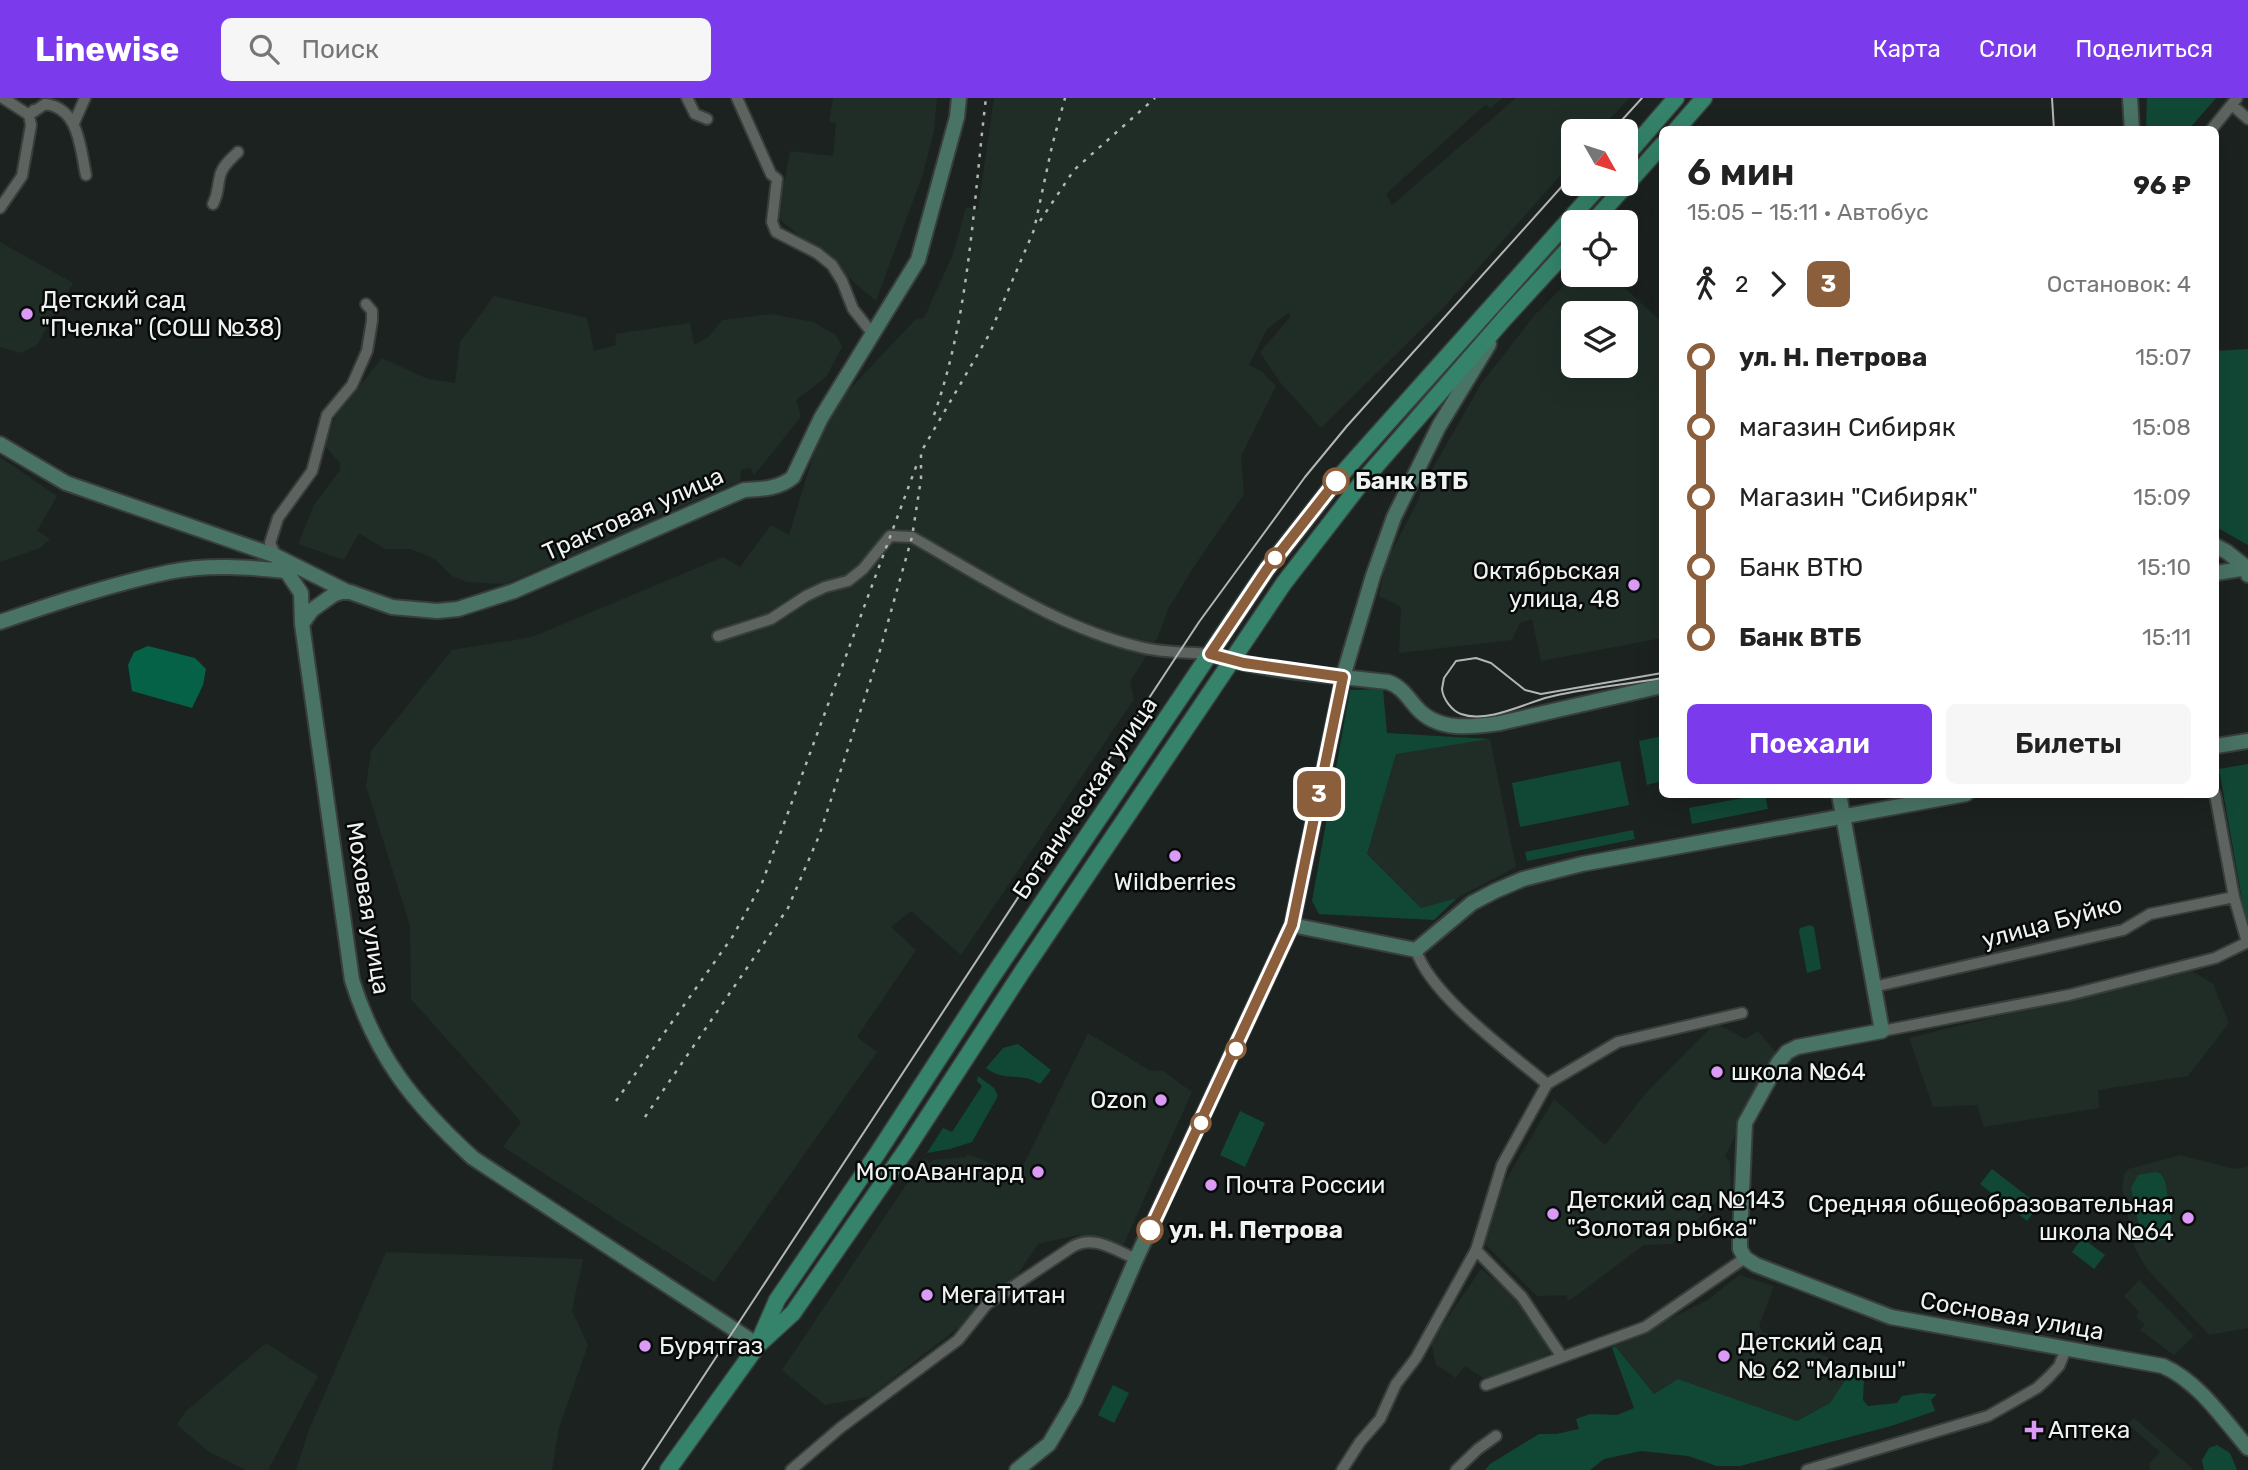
<!DOCTYPE html>
<html lang="ru">
<head>
<meta charset="utf-8">
<style>
	:root { --surface:#fff; --page:#f6f6f6; --text:#222; --muted:#767676; --accent:#7c3aed }
	body { margin:0; font-family:Rubik,sans-serif; background:var(--page); color:var(--text); height:100vh; display:flex; flex-direction:column; font-size:26px; white-space:nowrap }
	* { box-sizing:border-box; margin:0 }
	p { font-size:23px; color:var(--muted) }
	.icon { flex:none; width:38px; height:38px; fill:none; stroke:currentColor; stroke-width:2; stroke-linecap:round; stroke-linejoin:round }
	.map { position:relative; flex:1; overflow:hidden }
	.drawer { position:absolute; left:1659px; top:28px; width:560px; height:672px; display:flex; flex-direction:column; background:var(--surface); border-radius:10px; box-shadow:0 7px 28px #0002 }
	.drawer>* { flex:none }
	.badge { padding:0 14px; border-radius:10px; font-size:24px; line-height:46px }
	.needle { width:46px; rotate:129deg }
	.tools { position:absolute; left:1561px; top:21px; display:grid; gap:14px }
	.tools a { display:grid; place-items:center; width:77px; height:77px; border-radius:10px; background:var(--surface); box-shadow:0 7px 28px #0002; font-size:35px }
	.map>.badge { position:absolute; translate:-50% -50%; box-shadow:0 0 0 4px #fff }
	.legs { display:flex; align-items:center; gap:10px; height:77px; padding:0 28px; font-size:23px }
	.legs p { margin-inline-start:auto }
	.summary { display:flex; align-items:center; justify-content:space-between; height:119px; padding:0 28px }
	h1 { font-size:38px; font-weight:600; line-height:52px }
	.button { display:flex; gap:14px; margin-top:auto; padding:14px 28px }
	.button a { flex:1; height:80px; border-radius:10px; background:var(--accent); color:#fff; font-size:28px; font-weight:600; line-height:80px; text-align:center }
	.button a+a { background:var(--page); color:var(--text) }
	ul { padding:0 28px; list-style:none }
	li { display:flex; align-items:center; gap:24px; height:70px; font-size:26px }
	li i { display:grid; place-items:center; width:10px; height:100%; margin:0 9px; background:currentColor }
	li i::after { content:''; width:18px; height:18px; margin:-9px; border:5px solid; border-radius:50%; background:var(--surface) }
	li p { margin-inline-start:auto }
	li:first-child i { background:linear-gradient(#0000 50%,currentColor 0) }
	li:last-child i { background:linear-gradient(currentColor 50%,#0000 0) }
	header { display:flex; align-items:center; gap:42px; box-sizing:border-box; height:98px; padding:0 35px; background:var(--accent); color:#fff }
	header strong { font-size:33px }
	nav { display:flex; gap:38px; margin-inline-start:auto; font-size:24px }
	.search { width:490px; height:63px; background:var(--page); display:flex; align-items:center; gap:18px; box-sizing:border-box; padding:0 24px; border-radius:10px; color:var(--muted); font-size:26px }
	.map>svg:first-child { display:block }
	.built { fill:#202d27; fill-rule:evenodd }
	.green { fill:#114835 }
	.water { fill:#056247 }
	.lines { fill:none; stroke-linecap:round; stroke-linejoin:round }
	.street-casing { stroke:#393e3c; stroke-width:14 }
	.secondary-casing { stroke:#393e3c; stroke-width:18 }
	.primary-casing { stroke:#393e3c; stroke-width:19 }
	.street { stroke:#5d6460; stroke-width:10 }
	.secondary { stroke:#497365; stroke-width:14 }
	.primary { stroke:#35836a; stroke-width:16 }
	.tram { stroke:#b2b6b4; stroke-width:2 }
	.rail { stroke:#b2b6b4; stroke-width:2.5; stroke-dasharray:3.5 7; stroke-linecap:butt }
	.line-1-casing { stroke:#fff; stroke-width:16 }
	.line-1 { stroke:#8b5e3c; stroke-width:10 }
	.poi-dot { fill:#db9af6; stroke:#080a09; stroke-width:2.5 }
	.stop-1-dot { fill:#fff; stroke:#8b5e3c; stroke-width:3.5 }
	.labels { text-anchor:middle; stroke-width:5; stroke-linejoin:round; paint-order:stroke }
	.poi-label { font-size:24px; fill:#eef2f0; stroke:#080a09; text-anchor:start }
	.stop-label { font-size:24px; font-weight:bold; fill:#eef2f0; stroke:#080a09; text-anchor:start }
	.street-label { font-size:24px; fill:#eef2f0; stroke:#080a09 }
</style>
</head>
<body>
<header>
<strong>Linewise</strong>
<div class="search"><svg class="icon" aria-label="search" viewBox="0 0 24 24"><circle cx="10" cy="10" r="6"/><path d="M15 15l6 6"/></svg>Поиск</div>
<nav><a>Карта</a><a>Слои</a><a>Поделиться</a></nav>
</header>
<div class="map">
<svg width="2248" height="1372" viewBox="0 0 2248 1372">
	<rect width="100%" height="100%" fill="#1c221f"/>
	<!-- built -->
	<path class="built" d="M833,0h104l-3,33 -11,43 -47,127 -101,-86 5,-9 -4,-3 9,-24 5,-28 43,5 3,-33 -7,-1z
		M994,0h509l-13,10 -4,-4 -100,90 6,11 124,-107h113l-30,33h-26v30l-129,146 -123,121 -42,-47 -19,-29 31,-36 -3,-3 -21,16 -18,36 12,6 15,15 -35,70 3,38 -51,74 -25,41 -10,28 -28,45 4,17 -173,256 -50,-44 -20,16 25,23 -59,87 20,15 -163,230 -211,-135 18,-25 -110,-123 -1,-73 -44,-140 5,-35 81,-101 80,-13 191,-80 17,10 31,-42 18,10 24,-79 13,-35 21,-29 69,-73 8,-1 29,-64 13,-47 12,3z
		M0,144l73,41 -36,62 -16,8 -21,-6z
		M1574,177h36l52,47v316l-121,23 -9,-42 -12,4 -8,17 -113,13 2,-46 -22,-11 7,-34 30,-57 9,-23 56,-98 53,-68zM1573,215h53v53h-53z
		M494,198l93,22 7,33 22,-6 -1,-11 75,-11 4,22 15,-8 13,-17 50,-6 41,8 23,13 6,12 -16,30 -30,23 5,17 -47,58 -4,-7 -9,1 -1,12 -235,103 -38,-2 -15,-6 -17,-17 -24,-10h-26l-26,-16 -15,27 -46,-16 16,-39 26,-35v-7l-15,-17 10,-29 47,-59 46,21 27,4 5,-41z
		M0,359l57,39 -20,35 13,8 -10,9 -40,14z
		M1490,641l26,128 -59,31 -36,10 -54,-54 29,-101z
		M2189,871l24,15 16,39 -41,53 -90,14 1,18 -115,19 -7,-22 -44,2 -24,-69z
		M1715,925l30,16 13,-8 18,21 -51,104 5,6 1,26 -59,56 -28,1 -75,56 -3,-6 -29,1 -52,-52 19,-61 50,-84 51,46 42,-53z
		M1088,935l61,37 14,1 29,21 -70,156 -44,-13 -40,9 -30,45 -139,108 -44,8 -43,-35 142,-212 6,5 3,-3 32,-3 3,-3 51,20z
		M2180,1057l55,14 13,-2v161l-39,7 -62,-66 -12,-21 -13,-59 2,-14 4,-6z
		M386,1154l197,7 -11,52 16,34 -29,83 -7,42h-256l13,-40z
		M1481,1171l39,31 34,51 -65,31 -24,-16 -9,12 -4,-3 -16,-10 -5,-23z
		M1739,1177l35,11 -15,40 4,6 85,33 3,8 -21,30 -33,18 -119,-42 -24,15 -39,-48 94,-47z
		M2139,1182l55,56 -20,19 -34,-25 5,-6 -9,-7 3,-5 -15,-16z
		M266,1245l52,33 -50,94h-22l-37,-18 -32,-27 8,-13z
		M2134,1320l60,52h-44l-1,-6 11,-12 -32,-28z"/>
	<!-- green -->
	<path class="green" d="M2147,0h69l-27,31h-43z
		M2248,251v196l-32,-18v-176z
		M1383,591l4,44 103,6 -94,15 -29,100 54,54 36,-10 -23,22 -115,-6 -7,-13 38,-211z
		M1662,638v45l-15,4 -8,-44z
		M1620,663l9,44 -109,22 -8,-44z
		M2248,666v163h-1l-28,-158z
		M1765,696l3,15 -76,15 -3,-16z
		M1633,732l2,9 -108,22 -2,-9z
		M1810,827l4,2 7,42 -14,4 -8,-42 1,-3z
		M1018,946l33,26 -11,14c-19,-13 -35,-1 -54,-16l17,-20z
		M978,978l16,12 4,8 -26,46 -22,7 -23,4 16,-25 9,4 30,-46 -5,-5z
		M1240,1013l25,12 -20,44 -25,-12z
		M1992,1071l47,36 -12,16 -47,-37z
		M2156,1074l5,2 4,7 9,52 -5,6 -20,4 -6,-3 -2,-5 -10,-47 7,-13z
		M2082,1140l23,17 -11,14 -22,-17z
		M1615,1248l39,48 24,-15 119,42 33,-18 20,-30 -2,-8 16,14 -1,21 5,6 29,-3 5,-7 19,-3 16,1 -6,6 4,11 -44,15 -151,40h-23l-29,-10 -47,-5 -37,8 -14,11h-105l5,-6 49,-30h17l23,-5 -3,-10 14,-5 27,1 17,-7 -22,-60z
		M1113,1287l16,8 -15,30 -16,-8z
		M2217,1347l13,8 7,17h-33l-2,-10 7,-12z"/>
	<!-- water -->
	<path class="water" d="M148,548l47,12 11,11 -3,16 -11,23 -60,-17 -4,-26 6,-13z"/>
	<g class="lines">
		<defs>
			<path id="street" d="M3,0l26,17 16,-11c34,4 35,43 41,71
				M687,0l8,16 12,5
				M737,0l34,76 6,5 -5,43 4,10 41,21 15,12 10,16 11,28 19,24
				M2232,7l16,14
				M74,25l11,-25
				M2211,32l26,-32
				M213,106c6,-12 4,-17 7,-28 2,-10 11,-17 18,-24
				M0,110l22,-32 9,-51 -2,-10 5,-5
				M276,458l-6,-13 8,-25 34,-47 15,-56 25,-30 15,-34 5,-30v-10l-6,-7
				M718,538l53,-17 35,-23 19,-9 23,-6 15,-12 27,-33 22,1c73,41 145,90 228,110 22,6 47,5 70,7
				M2215,696l19,103
				M1416,852c14,45 94,103 131,134l-45,81 -26,85 46,47 40,60
				M1873,889l250,-57 27,-16 84,-17 13,45
				M1882,933l187,-36 146,-37 33,-16
				M1547,986l71,-42 124,-29
				M1486,1287l159,-58 100,-69
				M791,1372l49,-42 118,-88 29,-36 85,-57c21,-13 43,3 64,12
				M1342,1372l18,-28 20,-23 16,-35 20,-26 60,-108
				M1456,1372l22,-21 18,-13
				M1807,1372l181,-54 49,-28 12,-11 10,-11 7,-17"/>
			<path id="secondary" d="M2130,0l2,32
				M0,346l66,39 210,73 72,36
				M2216,448l11,6 20,16 1,7
				M276,458l25,37 1,31 50,356c24,77 62,124 121,178l285,187
				M2216,475l32,-5
				M0,524c55,-19 112,-38 169,-50 38,-8 79,-5 117,-1
				M302,526l10,-14 21,-15 8,-3h9l42,15 45,4 21,-2 56,-18 230,-101c17,-1 35,-1 49,-13l28,-59 97,-158 39,-143 2,-19
				M1210,556c56,18 119,21 178,28 13,4 20,16 29,26 21,24 55,19 83,15l162,-37
				M2216,648l32,-5
				M1839,696l43,237 -85,16 -10,5 -9,11 -33,60 -5,115v11l5,9 11,7 135,52 272,49c36,16 60,53 85,82
				M1292,827l124,25 56,-47 23,-12 28,-12 59,-15 384,-70
				M1017,1372l32,-26 26,-44 61,-141 156,-334 51,-248 30,-101 21,-59 45,-91 50,-82"/>
			<path id="primary" d="M1676,32l28,-32
				M1626,58l50,-58
				M1593,124l69,-77
				M760,1241l17,-39 100,-146 111,-171 279,-414 74,-94 260,-291
				M668,1372l90,-125 35,-32 115,-166 114,-175 262,-389 78,-101 142,-163 69,-75"/>
		</defs>
		<!-- street casing -->
		<use href="#street" class="street-casing"/>
		<!-- secondary casing -->
		<use href="#secondary" class="secondary-casing"/>
		<!-- primary casing -->
		<use href="#primary" class="primary-casing"/>
		<!-- street -->
		<use href="#street" class="street"/>
		<!-- secondary -->
		<use href="#secondary" class="secondary"/>
		<!-- primary -->
		<use href="#primary" class="primary"/>
		<!-- tram -->
		<path class="tram" d="M2052,0l2,32
			M1612,33l30,-33
			M1662,575l-121,21 -16,-4 -34,-27 -15,-5 -20,3 -12,17 -2,11c1,10 10,22 19,25 25,9 61,-9 84,-16 38,-10 79,-13 117,-20
			M642,1372l557,-848 106,-145 42,-51 226,-252"/>
		<!-- rail -->
		<path class="rail" d="M1040,123l34,-51 81,-72
			M934,317c36,-102 39,-211 52,-317
			M616,1003l117,-165 29,-53 155,-419
			M645,1019l143,-209 31,-72 58,-175 35,-124 9,-58v-27l69,-119 44,-103 18,-84 13,-48"/>
	</g>
	<g class="lines">
		<defs>
			<path id="line-1" d="M1150,1132l142,-305 51,-248 -99,-14 -34,-9 57,-85 69,-88"/>
		</defs>
		<!-- line-1 casing -->
		<use href="#line-1" class="line-1-casing"/>
		<!-- line-1 -->
		<use href="#line-1" class="line-1"/>
	</g>
	<!-- markers -->
	<g class="poi-dot">
		<circle cx="27" cy="216" r="7"/>
		<circle cx="1634" cy="487" r="7"/>
		<circle cx="1175" cy="758" r="7"/>
		<circle cx="1717" cy="974" r="7"/>
		<circle cx="1161" cy="1002" r="7"/>
		<circle cx="1038" cy="1074" r="7"/>
		<circle cx="1211" cy="1087" r="7"/>
		<circle cx="1553" cy="1116" r="7"/>
		<circle cx="2188" cy="1120" r="7"/>
		<circle cx="927" cy="1197" r="7"/>
		<circle cx="645" cy="1248" r="7"/>
		<circle cx="1724" cy="1258" r="7"/>
		<path d="M2030.5 1321.5h7v7h7v7h-7v7h-7v-7h-7v-7h7z"/>
	</g>
	<g class="stop-1-dot">
		<circle cx="1336" cy="383" r="12"/>
		<circle cx="1275" cy="460" r="9"/>
		<circle cx="1236" cy="951" r="9"/>
		<circle cx="1201" cy="1025" r="9"/>
		<circle cx="1150" cy="1132" r="12"/>
	</g>
	<g class="labels">
		<!-- poi labels -->
		<g class="poi-label">
			<text x="41" y="210">Детский сад<tspan x="41" dy="28">"Пчелка" (СОШ №38)</tspan></text>
			<text x="1620" y="481" text-anchor="end">Октябрьская<tspan x="1620" dy="28">улица, 48</tspan></text>
			<text x="1175" y="792" text-anchor="middle">Wildberries</text>
			<text x="1731" y="982">школа №64</text>
			<text x="1147" y="1010" text-anchor="end">Ozon</text>
			<text x="1024" y="1082" text-anchor="end">МотоАвангард</text>
			<text x="1225" y="1095">Почта России</text>
			<text x="1567" y="1110">Детский сад №143<tspan x="1567" dy="28">"Золотая рыбка"</tspan></text>
			<text x="2174" y="1114" text-anchor="end">Средняя общеобразовательная<tspan x="2174" dy="28">школа №64</tspan></text>
			<text x="941" y="1205">МегаТитан</text>
			<text x="1738" y="1252">Детский сад<tspan x="1738" dy="28">№ 62 "Малыш"</tspan></text>
			<text x="659" y="1256">Бурятгаз</text>
			<text x="2048" y="1340">Аптека</text>
		</g>
		<!-- stop labels -->
		<g class="stop-label">
			<text x="1355" y="391">Банк ВТБ</text>
			<text x="1169" y="1140">ул. Н. Петрова</text>
		</g>
		<!-- street labels -->
		<g class="street-label">
			<text transform="translate(633 416) rotate(-24)" y="8">Трактовая улица</text>
			<text transform="translate(1085 700) rotate(-56)" y="8">Ботаническая улица</text>
			<text transform="translate(368 810) rotate(81)" y="8">Моховая улица</text>
			<text transform="translate(2052 824) rotate(-15)" y="8">улица Буйко</text>
			<text transform="translate(2012 1218) rotate(10)" y="8">Сосновая улица</text>
		</g>
	</g>
</svg>
<div class="tools">
<a><svg class="needle" viewBox="-14 -14 28 28"><path d="M0-13l5 13h-10z" fill="#e53935"/><path d="M0 13l5-13h-10z" fill="#767676"/></svg></a>
<a><svg class="icon" aria-label="locate" viewBox="0 0 24 24"><circle cx="12" cy="12" r="6"/><path d="M12 2v4M12 18v4M2 12h4M18 12h4"/></svg></a>
<a><svg class="icon" aria-label="layers" viewBox="0 0 24 24"><path d="M12 4l9 5-9 5-9-5zM3 14l9 5 9-5"/></svg></a>
</div>
<b class="badge" style="left:1319px;top:696px;background:#8b5e3c;color:#fff">3</b>
<section class="drawer">
<div class="summary"><div><h1>6 мин</h1><p>15:05 – 15:11 · Автобус</p></div><b>96 ₽</b></div>
<div class="legs"><svg class="icon" aria-label="walk" viewBox="0 0 24 24"><circle cx="13" cy="4" r="2"/><path d="M13 8l-2 6 4 7M11 14l-3 7M7 12l3-4h3l4 4"/></svg>2<svg class="icon" aria-label="forward" viewBox="0 0 24 24"><path d="M9 5l7 7-7 7"/></svg><b class="badge" style="background:#8b5e3c;color:#fff">3</b><p>Остановок: 4</p></div>
<ul>
<li><i style="color:#8b5e3c"></i><b>ул. Н. Петрова</b><p>15:07</p></li>
<li><i style="color:#8b5e3c"></i><span>магазин Сибиряк</span><p>15:08</p></li>
<li><i style="color:#8b5e3c"></i><span>Магазин &quot;Сибиряк&quot;</span><p>15:09</p></li>
<li><i style="color:#8b5e3c"></i><span>Банк ВТЮ</span><p>15:10</p></li>
<li><i style="color:#8b5e3c"></i><b>Банк ВТБ</b><p>15:11</p></li>
</ul>
<div class="button"><a>Поехали</a><a>Билеты</a></div>
</section>
</div>
</body>
</html>
